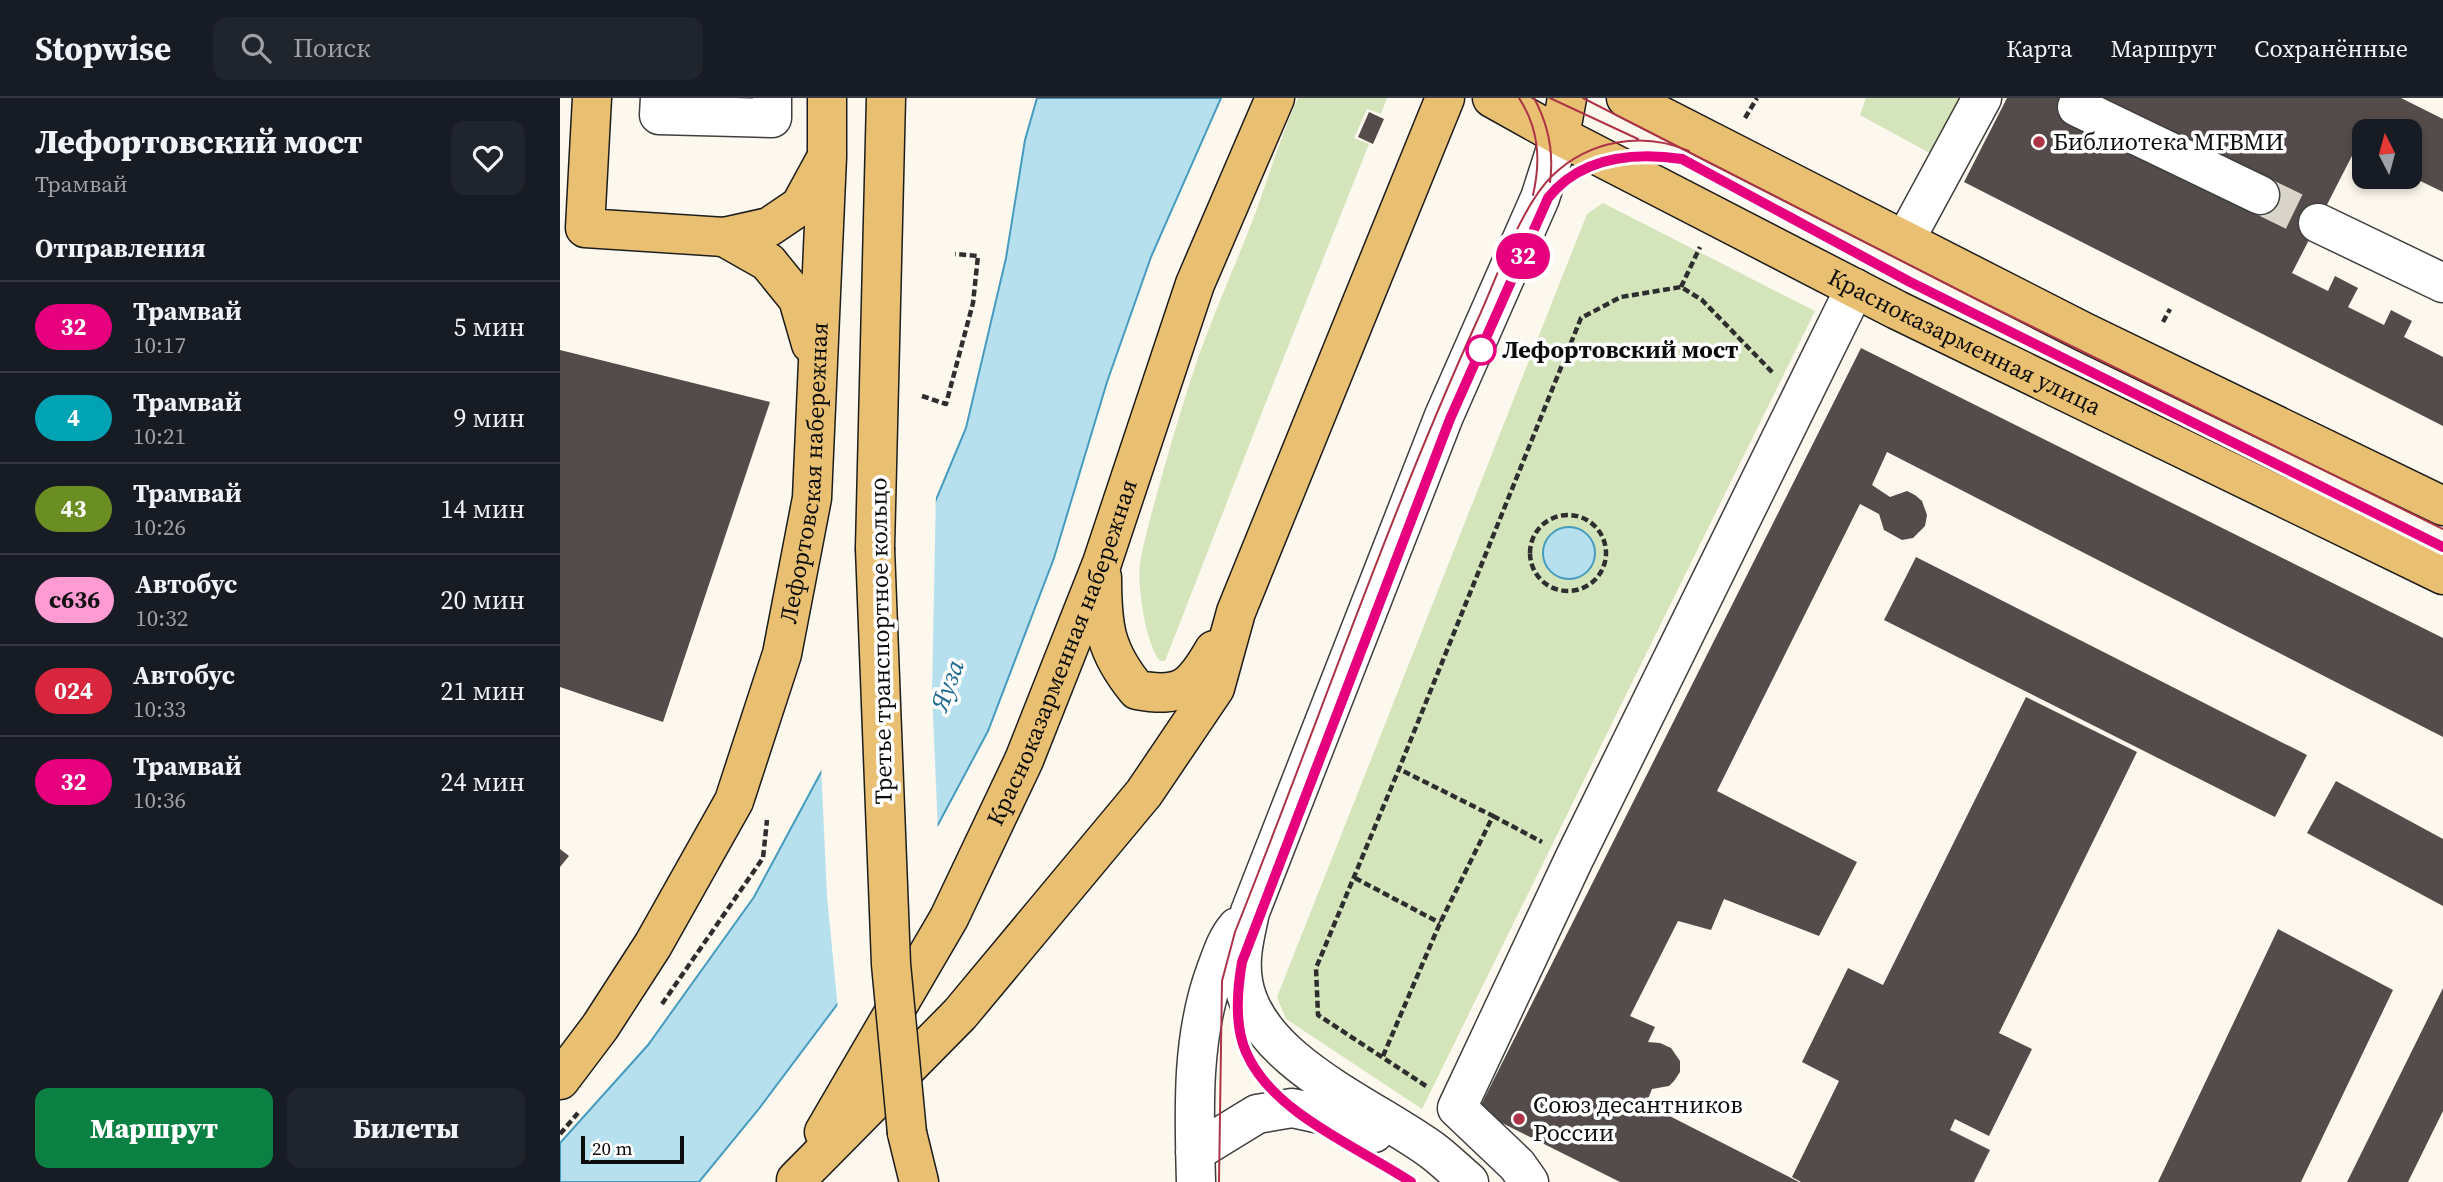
<!DOCTYPE html>
<html lang="ru">
<head>
<meta charset="utf-8">
<style>
	:root { --surface:#171b24; --page:#20242c; --text:#f1f3f6; --muted:#9ea1a6; --line:#363941; --accent:#0b8043 }
	body { margin:0; font-family:"Source Serif 4",serif; background:var(--page); color:var(--text); height:100vh; display:flex; flex-direction:column; font-size:26px; white-space:nowrap }
	* { box-sizing:border-box; margin:0 }
	p { font-size:23px; color:var(--muted) }
	.icon { flex:none; width:38px; height:38px; fill:none; stroke:currentColor; stroke-width:2; stroke-linecap:round; stroke-linejoin:round }
	.map { position:relative; flex:1; overflow:hidden }
	.sheet { display:flex; flex-direction:column; background:var(--surface); width:560px }
	.sheet>* { flex:none }
	.badge { padding:0 14px; border-radius:23px; font-size:24px; line-height:46px }
	.needle { width:46px; rotate:354deg }
	.tools { position:absolute; left:1792px; top:21px; display:grid; gap:14px }
	.tools a { display:grid; place-items:center; width:70px; height:70px; border-radius:14px; background:var(--surface); box-shadow:0 4px 10px #0003; font-size:35px }
	.scale { position:absolute; left:21px; bottom:18px; width:103px; box-sizing:border-box; padding-left:7px; border:4px solid #0c0c0c; border-top:0; font-size:19px; line-height:24px; white-space:nowrap; color:#0c0c0c; -webkit-text-stroke:5px #fff; paint-order:stroke }
	.map>.badge { position:absolute; translate:-50% -50%; box-shadow:0 0 0 4px #fff }
	h2 { padding:0 35px; font-size:26px; line-height:63px }
	.round { display:grid; place-items:center; flex:none; width:74px; height:74px; border-radius:14px; background:var(--page) }
	.head { display:flex; align-items:center; justify-content:space-between; height:119px; padding:0 35px }
	h1 { font-size:33px; font-weight:800; line-height:52px }
	.primary-button { display:flex; gap:14px; margin-top:auto; padding:14px 35px }
	.primary-button a { flex:1; height:80px; border-radius:14px; background:var(--accent); color:#fff; font-size:28px; font-weight:800; line-height:80px; text-align:center }
	.primary-button a+a { background:var(--page); color:var(--text) }
	ul { padding:0; list-style:none }
	li { display:flex; align-items:center; gap:21px; height:91px; padding:0 35px; border-top:2px solid var(--line) }
	li div { flex:1 }
	li b { display:block; font-size:26px }
	li em { font-style:normal }
	li .badge { min-width:77px; font-weight:700; text-align:center }
	header { display:flex; align-items:center; gap:42px; box-sizing:border-box; height:98px; padding:0 35px; background:var(--surface); border-bottom:2px solid var(--line) }
	header strong { font-size:33px }
	nav { display:flex; gap:38px; margin-inline-start:auto; font-size:24px }
	.search { width:490px; height:63px; background:var(--page); display:flex; align-items:center; gap:18px; box-sizing:border-box; padding:0 24px; border-radius:14px; color:var(--muted); font-size:26px }
	main { display:flex; flex:1; min-height:0 }
	.map>svg:first-child { display:block }
	.green { fill:#d4e4bb }
	.water { fill:#b7e0ef; stroke:#469bbe; stroke-width:2 }
	.pier { fill:#fdf8ed }
	.building { fill:#544c4a }
	.lines { fill:none; stroke-linecap:round; stroke-linejoin:round }
	.minor-tunnel { stroke:#d9d5cb; stroke-width:38; stroke-dasharray:38 19; stroke-linecap:butt }
	.minor-casing { stroke:#3f3f3f; stroke-width:41 }
	.major-casing { stroke:#1d1d1d; stroke-width:41 }
	.path { stroke:#2e2e2e; stroke-width:4.5; stroke-dasharray:7 3.5; stroke-linecap:butt }
	.minor { stroke:#fff; stroke-width:38 }
	.major { stroke:#e9bf71; stroke-width:38 }
	.tram { stroke:#ad3447; stroke-width:2 }
	.major-bridge-casing { stroke:#1d1d1d; stroke-width:41; stroke-linecap:butt }
	.major-bridge { stroke:#e9bf71; stroke-width:38 }
	.line-casing { stroke:#fff; stroke-width:16 }
	.line { stroke:#e6007e; stroke-width:10 }
	.poi-dot { fill:#ad3447; stroke:#fff; stroke-width:2.5 }
	.stop-dot { fill:#fff; stroke:#e6007e; stroke-width:3.5 }
	.labels { text-anchor:middle; stroke-width:7; stroke-linejoin:round; paint-order:stroke }
	.poi-label { font-size:24px; fill:#0c0c0c; stroke:#fff; text-anchor:start }
	.street-label { font-size:24px; fill:#0c0c0c; stroke:#fff }
	.stop-label { font-size:24px; font-weight:bold; fill:#0c0c0c; stroke:#fff; text-anchor:start }
	.water-label { font-size:26px; font-style:italic; fill:#236d90; stroke:#fff }
</style>
</head>
<body>
<header>
<strong>Stopwise</strong>
<div class="search"><svg class="icon" aria-label="search" viewBox="0 0 24 24"><circle cx="10" cy="10" r="6"/><path d="M15 15l6 6"/></svg>Поиск</div>
<nav><a>Карта</a><a>Маршрут</a><a>Сохранённые</a></nav>
</header>
<main>
<section class="sheet">
<div class="head"><div><h1>Лефортовский мост</h1><p>Трамвай</p></div><a class="round"><svg class="icon" aria-label="heart" viewBox="0 0 24 24"><path d="M12 20l-8-8c-3-5 5-10 8-4 3-6 11-1 8 4z"/></svg></a></div>
<h2>Отправления</h2>
<ul>
<li><span class="badge" style="background:#e6007e;color:#fff">32</span><div><b>Трамвай</b><p>10:17</p></div><em>5 мин</em></li>
<li><span class="badge" style="background:#00a3b4;color:#fff">4</span><div><b>Трамвай</b><p>10:21</p></div><em>9 мин</em></li>
<li><span class="badge" style="background:#6b8e23;color:#fff">43</span><div><b>Трамвай</b><p>10:26</p></div><em>14 мин</em></li>
<li><span class="badge" style="background:#ff9ad2;color:#111">с636</span><div><b>Автобус</b><p>10:32</p></div><em>20 мин</em></li>
<li><span class="badge" style="background:#d7263d;color:#fff">024</span><div><b>Автобус</b><p>10:33</p></div><em>21 мин</em></li>
<li><span class="badge" style="background:#e6007e;color:#fff">32</span><div><b>Трамвай</b><p>10:36</p></div><em>24 мин</em></li>
</ul>
<div class="primary-button"><a>Маршрут</a><a>Билеты</a></div>
</section>
<div class="map">
<svg width="1883" height="1084" viewBox="0 0 1883 1084">
	<rect width="100%" height="100%" fill="#fdf8ed"/>
	<!-- green -->
	<path class="green" d="M738,0h89l-6,16 -14,-5 -13,29 15,6 -101,253 -103,264h-5c-14,-15 -23,-76 -20,-97 5,-31 15,-62 23,-92 11,-39 23,-79 36,-117 15,-42 33,-82 49,-123 18,-44 30,-91 50,-134z
		M1306,0h93l-24,58 -75,-41z
		M1043,105l212,108 -393,798 -136,-90 -9,-22 310,-783z"/>
	<!-- water -->
	<path class="water" d="M477,0h184l-70,159 -44,125 -53,176 -66,173 -134,251 -96,128 -59,72h-139v-39l88,-98 106,-148 72,-134 140,-335 40,-170 19,-118z
		M983 455a26 26 0 1 1 52 0a26 26 0 1 1-52 0Z"/>
	<!-- pier -->
	<path class="pier" d="M376,392l-4,202 6,140 -81,152 -19,26 -11,-114 -6,-131z"/>
	<!-- building -->
	<path class="building" d="M1447,0h394l42,21v73l-33,-16v-45h-46v21l-8,-4 -64,125 36,18 7,-15 23,12 -10,19 36,18 7,-15 21,11 -8,16 39,20v69l-479,-244z
		M809,14l15,7 -11,25 -15,-7z
		M1301,250l582,290v99l-556,-285 -15,33 18,12 17,-6 8,4 7,6 5,14 -2,11 -12,12 -11,2 -18,-10 -5,-16 -19,-10 -143,287 140,71 -38,74 -95,-37 -13,31 -33,-9 -48,95 25,11 -7,15 12,1 11,5 9,13v11l-6,9 -5,5 -17,3 -6,15 153,78h-179l-142,-71z
		M0,252l210,52 -107,320 -103,-35z
		M1356,459l391,198 -32,62 -391,-197z
		M1466,599l111,55 -138,281 33,16 -43,87 -34,-17 -5,11 40,20 -16,32h-173l-9,-5 47,-96 -37,-19 46,-94 35,17z
		M1776,683l107,58v67l-136,-73z
		M0,751l9,7 -9,11z
		M1718,831l115,61 -92,192h-143z
		M1883,890v123l-35,71h-61z"/>
	<g class="lines">
		<!-- minor-tunnel -->
		<path class="minor-tunnel" d="M1700,97l58,28"/>
		<defs>
			<path id="minor" d="M100,0l-1,17 113,3v-20
				M1517,9l183,88
				M1758,125l125,60
				M1345,142l77,-142
				M635,1054l62,-38 35,-6 37,8 45,17
				M636,1084c-2,-71 -5,-145 20,-212 6,-16 10,-30 21,-43
				M909,1084c-12,-10 -24,-22 -36,-31 -59,-44 -178,-90 -190,-170 -4,-24 2,-45 7,-69l194,-496 96,-218 20,-62
				M969,1084l-12,-17 -60,-57 117,-249 281,-571"/>
			<g id="major">
				<path d="M32,0l-7,130 139,9 45,-10 31,-21 24,-44"/>
				<path id="s1" d="M932,0l68,38 337,174 546,265"/>
				<path d="M1066,0l458,234 359,174"/>
				<path d="M1000,38l7,-38"/>
				<path d="M164,139l44,25 30,37 13,45"/>
				<path d="M315,450l11,-450"/>
				<path d="M542,479c0,50 3,74 35,113 45,8 55,-2 77,-40"/>
				<path id="s2" d="M0,982l40,-53 53,-82 81,-144 48,-147 30,-156 15,-341v-59"/>
				<path id="s3" d="M264,1034l125,-214 75,-158 78,-197 93,-279 80,-186"/>
				<path d="M347,1035l12,49"/>
				<path d="M236,1082l164,-166 184,-221 71,-105 21,-76 209,-514"/>
			</g>
		</defs>
		<!-- minor casing -->
		<use href="#minor" class="minor-casing"/>
		<!-- major casing -->
		<use href="#major" class="major-casing"/>
		<!-- path -->
		<path class="path" d="M1185,20l12,-20
			M1121,189l19,-40
			M1603,224l7,-13
			M362,298l24,8 27,-101 5,-47 -23,-2
			M970 455a38 38 0 1 1 76 0a38 38 0 1 1-76 0Z
			M933,718l49,26
			M795,780l85,45
			M102,906l101,-146 4,-38
			M823,958l57,-133 53,-107 -94,-47
			M866,988l-108,-71 -2,-47 83,-199 182,-451 40,-21 60,-10 21,13 71,73
			M0,1036l18,-21"/>
		<!-- minor -->
		<use href="#minor" class="minor"/>
		<!-- major -->
		<use href="#major" class="major"/>
		<!-- tram -->
		<path class="tram" d="M959,0c20,31 22,62 14,97
			M974,0c14,26 20,55 16,84
			M990,0l88,41
			M1023,0l397,203 463,228
			M1113,57l237,127 533,265
			M659,1084l3,-201 13,-49c81,-203 152,-412 242,-611 19,-41 44,-115 75,-145 37,-36 91,-45 137,-25
			M851,1084c-94,-60 -193,-84 -168,-219l207,-544 98,-221c33,-41 85,-46 134,-39"/>
		<defs>
			<path id="major-bridge" d="M315,450l16,416 16,169"/>
		</defs>
		<!-- major-bridge casing -->
		<use href="#major-bridge" class="major-bridge-casing"/>
		<!-- major-bridge -->
		<use href="#major-bridge" class="major-bridge"/>
	</g>
	<g class="lines">
		<defs>
			<path id="line" d="M851,1084c-53,-35 -139,-69 -165,-130 -12,-27 -9,-61 -4,-90l208,-543 98,-221c33,-41 85,-46 134,-39l228,123 533,265"/>
		</defs>
		<!-- line casing -->
		<use href="#line" class="line-casing"/>
		<!-- line -->
		<use href="#line" class="line"/>
	</g>
	<!-- markers -->
	<g class="poi-dot">
		<circle cx="1479" cy="44" r="7"/>
		<circle cx="959" cy="1021" r="7"/>
	</g>
	<circle class="stop-dot" cx="921" cy="252" r="14"/>
	<g class="labels">
		<!-- poi labels -->
		<g class="poi-label">
			<text x="1493" y="52">Библиотека МГВМИ</text>
			<text x="973" y="1015">Союз десантников<tspan x="973" dy="28">России</tspan></text>
		</g>
		<!-- street labels -->
		<g class="street-label">
			<text dy="8" stroke="none"><textPath href="#s1" startOffset="532">Красноказарменная улица</textPath></text>
			<text dy="8" stroke="none"><textPath href="#s2" startOffset="667">Лефортовская набережная</textPath></text>
			<text transform="translate(321 543) rotate(-91)" y="8">Третье транспортное кольцо</text>
			<text dy="8" stroke="none"><textPath href="#s3" startOffset="537">Красноказарменная набережная</textPath></text>
		</g>
		<!-- stop labels -->
		<g class="stop-label">
			<text x="942" y="260">Лефортовский мост</text>
		</g>
		<!-- water labels -->
		<g class="water-label">
			<text transform="translate(387 587) rotate(-70)" y="9">Яуза</text>
		</g>
	</g>
</svg>
<div class="tools">
<a><svg class="needle" viewBox="-14 -14 28 28"><path d="M0-13l5 13h-10z" fill="#e53935"/><path d="M0 13l5-13h-10z" fill="#9ea1a6"/></svg></a>
</div>
<div class="scale">20 m</div>
<b class="badge" style="left:963px;top:158px;background:#e6007e;color:#fff">32</b>
</div>
</main>
</body>
</html>
